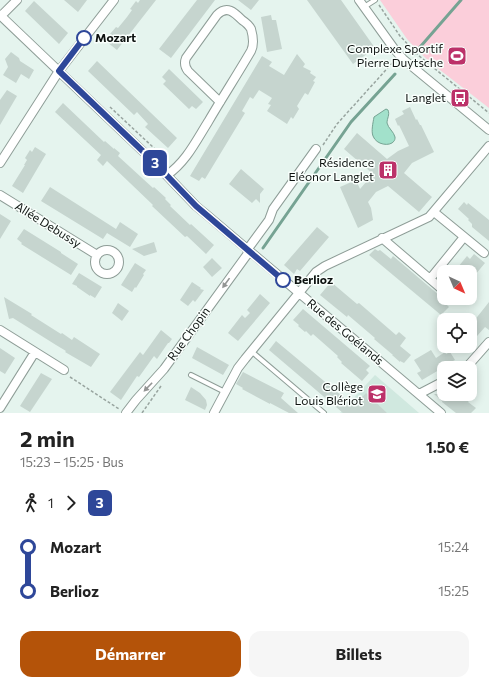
<!DOCTYPE html>
<html lang="fr">
<head>
<meta charset="utf-8">
<style>
	:root { --surface:#fff; --page:#f6f6f6; --text:#222; --muted:#767676; --accent:#b45309 }
	body { margin:0; font-family:Commissioner,sans-serif; background:var(--page); color:var(--text); height:100vh; display:flex; flex-direction:column; font-size:15px; white-space:nowrap }
	* { box-sizing:border-box; margin:0 }
	p { font-size:13px; color:var(--muted) }
	.icon { flex:none; width:22px; height:22px; fill:none; stroke:currentColor; stroke-width:2; stroke-linecap:round; stroke-linejoin:round }
	.map { position:relative; height:413px; overflow:hidden }
	.drawer { display:flex; flex-direction:column; background:var(--surface); flex:1 }
	.drawer>* { flex:none }
	.badge { padding:0 8px; border-radius:6px; font-size:14px; line-height:26px }
	.needle { width:26px; rotate:136deg }
	.fabs { position:absolute; left:437px; top:265px; display:grid; gap:8px }
	.fabs a { display:grid; place-items:center; width:40px; height:40px; border-radius:8px; background:var(--surface); box-shadow:0 2px 10px #0003; font-size:20px }
	.map>.badge { position:absolute; translate:-50% -50%; box-shadow:0 0 0 2px #fff }
	.legs { display:flex; align-items:center; gap:6px; height:44px; padding:0 20px; font-size:13px }
	.legs p { margin-inline-start:auto }
	.summary { display:flex; align-items:center; justify-content:space-between; height:68px; padding:0 20px }
	h1 { font-size:22px; font-weight:700; line-height:30px }
	.action { display:flex; gap:8px; margin-top:auto; padding:8px 20px }
	.action a { flex:1; height:46px; border-radius:12px; background:var(--accent); color:#fff; font-size:16px; font-weight:700; line-height:46px; text-align:center }
	.action a+a { background:var(--page); color:var(--text) }
	ul { padding:0 20px; list-style:none }
	li { display:flex; align-items:center; gap:14px; height:44px; font-size:15px }
	li i { display:grid; place-items:center; width:6px; height:100%; margin:0 5px; background:currentColor }
	li i::after { content:''; width:10px; height:10px; margin:-5px; border:3px solid; border-radius:50%; background:var(--surface) }
	li p { margin-inline-start:auto }
	li:first-child i { background:linear-gradient(#0000 50%,currentColor 0) }
	li:last-child i { background:linear-gradient(currentColor 50%,#0000 0) }
	.map>svg:first-child { display:block }
	.built { fill:#d0e8df }
	.green { fill:#fbceda }
	.water { fill:#a2e1cb; stroke:#76a393 }
	.lines { fill:none; stroke-linecap:round; stroke-linejoin:round }
	.stream { stroke:#76a393; stroke-width:3 }
	.building { fill:#c6d5cf }
	.service-casing { stroke:#8e9d97; stroke-width:6 }
	.minor-casing { stroke:#8e9d97; stroke-width:10 }
	.path { stroke:#98a49f; stroke-width:1.5; stroke-dasharray:3 2; stroke-linecap:butt }
	.service { stroke:#fff; stroke-width:4 }
	.minor { stroke:#fff; stroke-width:8 }
	.oneway { fill:#939594 }
	.line-1-casing { stroke:#fff; stroke-width:9 }
	.line-1 { stroke:#2e4799; stroke-width:6 }
	.stop-1-dot { fill:#fff; stroke:#2e4799; stroke-width:2 }
	.labels { text-anchor:middle; stroke-width:3; stroke-linejoin:round; paint-order:stroke }
	.stop-label { font-size:12px; font-weight:bold; fill:#0e1311; stroke:#f9fffc; text-anchor:start }
	.poi-label { font-size:12px; fill:#0e1311; stroke:#f9fffc; text-anchor:end }
	.street-label { font-size:12px; fill:#0e1311; stroke:#f9fffc }
</style>
</head>
<body>
<div class="map">
<svg width="489" height="413" viewBox="0 0 489 413">
	<rect width="100%" height="100%" fill="#e5f4ee"/>
	<!-- built -->
	<path class="built" d="M375,375l44,38h-79z"/>
	<!-- green -->
	<path class="green" d="M380,0h109v108l-58,-45 -14,-13 -10,-11z"/>
	<!-- water -->
	<path class="water" d="M386,109l2,1c2,5 -1,8 -1,13 1,5 7,9 8,14 1,10 -18,10 -22,-1 -2,-5 0,-13 1,-19z"/>
	<g class="lines">
		<!-- stream -->
		<path class="stream" d="M414,54l47,-54
			M263,248l88,-126 44,-48"/>
	</g>
	<!-- building -->
	<path class="building" d="M64,0h23l-9,12z
		M140,0h16l-39,50 -10,-8 5,-7 -2,-1 6,-7 2,1 9,-11 5,-7 -2,-1 6,-8 2,2z
		M197,0h18l-44,58 -12,-9z
		M238,0h21l-8,10z
		M307,0h34l34,48 -22,16z
		M34,1l34,32 -9,11 -34,-33z
		M271,15l1,5h4l6,29 -15,3 -6,-35z
		M11,52l8,6 1,3 14,9 -5,9 -8,-5 -5,9 -13,-8 5,-8 -3,-8z
		M297,54l8,10 -2,3 8,4 -1,2 6,4 -3,4 2,1 -7,13 -3,-2 -8,13 2,3 -6,10 -2,-2 -4,7 -20,-13 4,-6 -3,-1 4,-6 -13,-8 -6,9 -3,-2 -8,14 3,2 -40,66 -3,-2 -3,4 -9,-5 72,-120 10,6 -3,4 15,9z
		M97,61l80,77 -9,10 -23,-21 3,-3 -11,-12 -3,3 -46,-44z
		M169,69l34,33 -7,7 -4,-3 -3,3 -26,-25 3,-3 -4,-4z
		M7,90l10,6 -17,29v-25z
		M63,103l41,39 1,-1 9,8v-1l6,5 -2,3 35,32 1,-1 12,11 -1,1 6,6 -1,1 20,19 1,-1 23,21 -8,9 -19,-18 -2,1 -33,-31 1,-1 -46,-44 -4,5 -6,-6 4,-5 -46,-43z
		M410,107l6,13 1,-1 3,6h1l13,27 -22,11 -8,10 28,24 -13,15 -31,-26 -12,6 -8,10 3,6 2,12 -15,8 -18,-41 16,-7 4,9 13,-15 -29,-25 13,-16 30,26 11,-8 11,-5 -10,-21 -1,1 -3,-7 9,-5 -2,-3z
		M35,147l11,7 -23,39 -11,-7 13,-21h-1l3,-5 -2,-2 5,-8 2,2z
		M241,169l23,20 -4,5v9l-4,-4 -4,4 -23,-19z
		M50,187l66,42 4,-7 18,12 -8,13 -23,-14 -4,6 -62,-38z
		M464,202l3,3 1,-2 21,17v21l-17,-14v-3l-4,-4 1,-1 -11,-10z
		M0,214l11,7 -11,18z
		M317,227l12,10 -29,34 -3,-2 -3,5 -10,-9z
		M24,229l37,23v1l17,11 -7,11 -50,-31 1,-1 -5,-4z
		M154,242l3,10 -13,4 -12,-7z
		M375,249l3,2 2,-1 11,9 2,-3 53,45 -1,2 4,4 -8,8 -72,-60z
		M474,254l11,9 -15,18v-9h-16l13,-16 3,3z
		M212,258l10,10 -10,9 -9,-10z
		M135,263l11,7 -3,4 1,1 -8,13 -1,-1 -3,5 -11,-7z
		M79,273l23,14 -7,11 -5,-3v1l-13,-9v-1l-5,-2z
		M192,282l9,6 -1,1 4,1 -9,12 -2,-2 -5,6 -8,-6z
		M331,282l26,22 2,-1 37,32 3,-3 7,6 -6,8 11,9 -7,8 -4,-2v1l-8,-7h1l-19,-16 1,-1 -27,-23 -1,2 -27,-22z
		M260,294l10,9 -32,38 -10,-8 14,-18 3,3 5,-5 -3,-3z
		M4,297l28,17 -1,1 30,19 1,-1 10,7 2,-3 26,17 -9,13 -26,-15 1,-1 -10,-6 -43,-27 -4,1z
		M489,302v28l-4,-3 -15,17v-18z
		M118,303l11,8 -7,10 -10,-8z
		M303,309l67,57 -4,4 3,3 -7,8 -21,-18 1,-1 -5,-5 1,-1 -25,-22 -2,2 -5,-5 -1,1 -7,-6 1,-1 -6,-5z
		M161,330l11,9 -3,4h-1l-11,16 -3,-3 -15,21 -2,-1 -16,24 -11,-8 30,-40 3,3z
		M276,341l78,65 12,-13 21,20h-44l-74,-63z
		M197,347l32,18 -6,10 -31,-17z
		M0,348l15,10 -10,16 -5,-3z
		M431,350l5,8 9,-6 1,2 4,-2 5,8 -4,2v1l-29,17 -5,-7 4,-2 -7,-11z
		M243,372l41,21 -3,5 17,15h-9l-19,-10v1l-28,-15 1,-1 -7,-4z
		M41,373l11,6 -22,33 -10,-6z
		M191,387l9,6 6,7 1,5 -2,5 -20,-10z
		M434,394h18l5,5 4,-5h6l4,4 -3,4 8,6 -5,5h-15l-14,-11v-1z"/>
	<g class="lines">
		<defs>
			<path id="service" d="M364,7l11,-7
				M251,351l73,62
				M191,375l34,17"/>
			<path id="minor" d="M359,0l36,50 8,9 86,71
				M0,15l152,145 44,46 11,9 234,198
				M1,16l16,-16
				M0,163l59,-92 55,-71
				M167,175c19,-13 29,-34 41,-53 14,-24 29,-47 43,-71 3,-6 2,-15 0,-22 -2,-4 -6,-7 -9,-9 -8,-8 -15,-15 -25,-5l-31,43c-2,5 -1,9 2,13l32,31
				M0,195l97,60
				M434,212l50,41
				M382,238l62,53
				M95 262a12 12 0 1 1 24 0a12 12 0 1 1-24 0Z
				M247,250l22,-30 4,-11 43,-60
				M430,279l34,-42
				M452,298v1
				M0,330l64,40
				M466,368l23,-26
				M419,394l25,-13
				M0,408l35,-56
				M126,413l10,-13 28,-31 85,-117
				M214,413l24,-45 7,-9 71,-87 9,-6 104,-49 60,-71"/>
		</defs>
		<!-- service casing -->
		<use href="#service" class="service-casing"/>
		<!-- minor casing -->
		<use href="#minor" class="minor-casing"/>
		<!-- path -->
		<path class="path" d="M379,5l21,31 18,19 71,58
			M110,107l45,42
			M323,145l14,-21 57,-63
			M70,377l49,32
			M142,413l19,-27"/>
		<!-- service -->
		<use href="#service" class="service"/>
		<!-- minor -->
		<use href="#minor" class="minor"/>
	</g>
	<!-- one-way arrows -->
	<defs><path id="oneway-solid" d="M-6-.8H1V-3.2L6.5 0L1 3.2V.8H-6Z"/></defs>
	<g class="oneway">
		<use href="#oneway-solid" transform="translate(226 283) rotate(126)"/>
		<use href="#oneway-solid" transform="translate(148 387) rotate(134)"/>
	</g>
	<g class="lines">
		<defs>
			<path id="line-1" d="M84,38l-25,33 93,89 44,46 87,74"/>
		</defs>
		<!-- line-1 casing -->
		<use href="#line-1" class="line-1-casing"/>
		<!-- line-1 -->
		<use href="#line-1" class="line-1"/>
	</g>
	<!-- icons -->
	<defs>
		<symbol id="stadium-square" viewBox="-11 -11 22 22"><rect x="-9" y="-9" width="18" height="18" rx="4" fill="#bc3169" stroke="#f9fffc"/><path d="M0-5a6.5 5 0 1 0 0 10a6.5 5 0 1 0 0-10ZM-3.5-1.8h7v3.6h-7Z" fill="#fff"/></symbol>
		<symbol id="bus-square" viewBox="-11 -11 22 22"><rect x="-9" y="-9" width="18" height="18" rx="4" fill="#bc3169" stroke="#f9fffc"/><path d="M-5-6H5V4H4V6H2V4H-2V6H-4V4H-5ZM-3.5-4V0h7V-4ZM-3.5 1.2v1.5H-2V1.2ZM2 1.2v1.5H3.5V1.2Z" fill="#fff"/></symbol>
		<symbol id="building-square" viewBox="-11 -11 22 22"><rect x="-9" y="-9" width="18" height="18" rx="4" fill="#bc3169" stroke="#f9fffc"/><path d="M-4-6H4V6H1V3H-1V6H-4ZM-2.5-4.3h1.7v1.8h-1.7ZM.8-4.3h1.7v1.8H.8ZM-2.5-1h1.7V.8h-1.7ZM.8-1h1.7V.8H.8Z" fill="#fff"/></symbol>
		<symbol id="school-square" viewBox="-11 -11 22 22"><rect x="-9" y="-9" width="18" height="18" rx="4" fill="#bc3169" stroke="#f9fffc"/><path d="M0-5L7-2L0 1L-7-2ZM-4 1L0 2.5L4 1V4Q0 6-4 4Z" fill="#fff"/></symbol>
	</defs>
	<g fill-rule="evenodd">
		<use href="#stadium-square" x="446" y="45" width="22" height="22"/>
		<use href="#bus-square" x="449" y="87" width="22" height="22"/>
		<use href="#building-square" x="377" y="159" width="22" height="22"/>
		<use href="#school-square" x="366" y="383" width="22" height="22"/>
	</g>
	<!-- markers -->
	<g class="stop-1-dot">
		<circle cx="84" cy="38" r="7"/>
		<circle cx="283" cy="280" r="7"/>
	</g>
	<g class="labels">
		<!-- stop labels -->
		<g class="stop-label">
			<text x="95" y="42">Mozart</text>
			<text x="294" y="284">Berlioz</text>
		</g>
		<!-- poi labels -->
		<g class="poi-label">
			<text x="443" y="53">Complexe Sportif<tspan x="443" dy="14">Pierre Duytsche</tspan></text>
			<text x="446" y="102">Langlet</text>
			<text x="374" y="167">Résidence<tspan x="374" dy="14">Eléonor Langlet</tspan></text>
			<text x="363" y="391">Collège<tspan x="363" dy="14">Louis Blériot</tspan></text>
		</g>
		<!-- street labels -->
		<g class="street-label">
			<text transform="translate(48 225) rotate(32)" y="4">Allée Debussy</text>
			<text transform="translate(345 332) rotate(40)" y="4">Rue des Goélands</text>
			<text transform="translate(189 334) rotate(-54)" y="4">Rue Chopin</text>
		</g>
	</g>
</svg>
<div class="fabs">
<a><svg class="needle" viewBox="-14 -14 28 28"><path d="M0-13l5 13h-10z" fill="#e53935"/><path d="M0 13l5-13h-10z" fill="#767676"/></svg></a>
<a><svg class="icon" aria-label="locate" viewBox="0 0 24 24"><circle cx="12" cy="12" r="6"/><path d="M12 2v4M12 18v4M2 12h4M18 12h4"/></svg></a>
<a><svg class="icon" aria-label="layers" viewBox="0 0 24 24"><path d="M12 4l9 5-9 5-9-5zM3 14l9 5 9-5"/></svg></a>
</div>
<b class="badge" style="left:155px;top:163px;background:#2e4799;color:#fff">3</b>
</div>
<section class="drawer">
<div class="summary"><div><h1>2 min</h1><p>15:23 – 15:25 · Bus</p></div><b>1.50 €</b></div>
<div class="legs"><svg class="icon" aria-label="walk" viewBox="0 0 24 24"><circle cx="13" cy="4" r="2"/><path d="M13 8l-2 6 4 7M11 14l-3 7M7 12l3-4h3l4 4"/></svg>1<svg class="icon" aria-label="forward" viewBox="0 0 24 24"><path d="M9 5l7 7-7 7"/></svg><b class="badge" style="background:#2e4799;color:#fff">3</b></div>
<ul>
<li><i style="color:#2e4799"></i><b>Mozart</b><p>15:24</p></li>
<li><i style="color:#2e4799"></i><b>Berlioz</b><p>15:25</p></li>
</ul>
<div class="action"><a>Démarrer</a><a>Billets</a></div>
</section>
</body>
</html>
